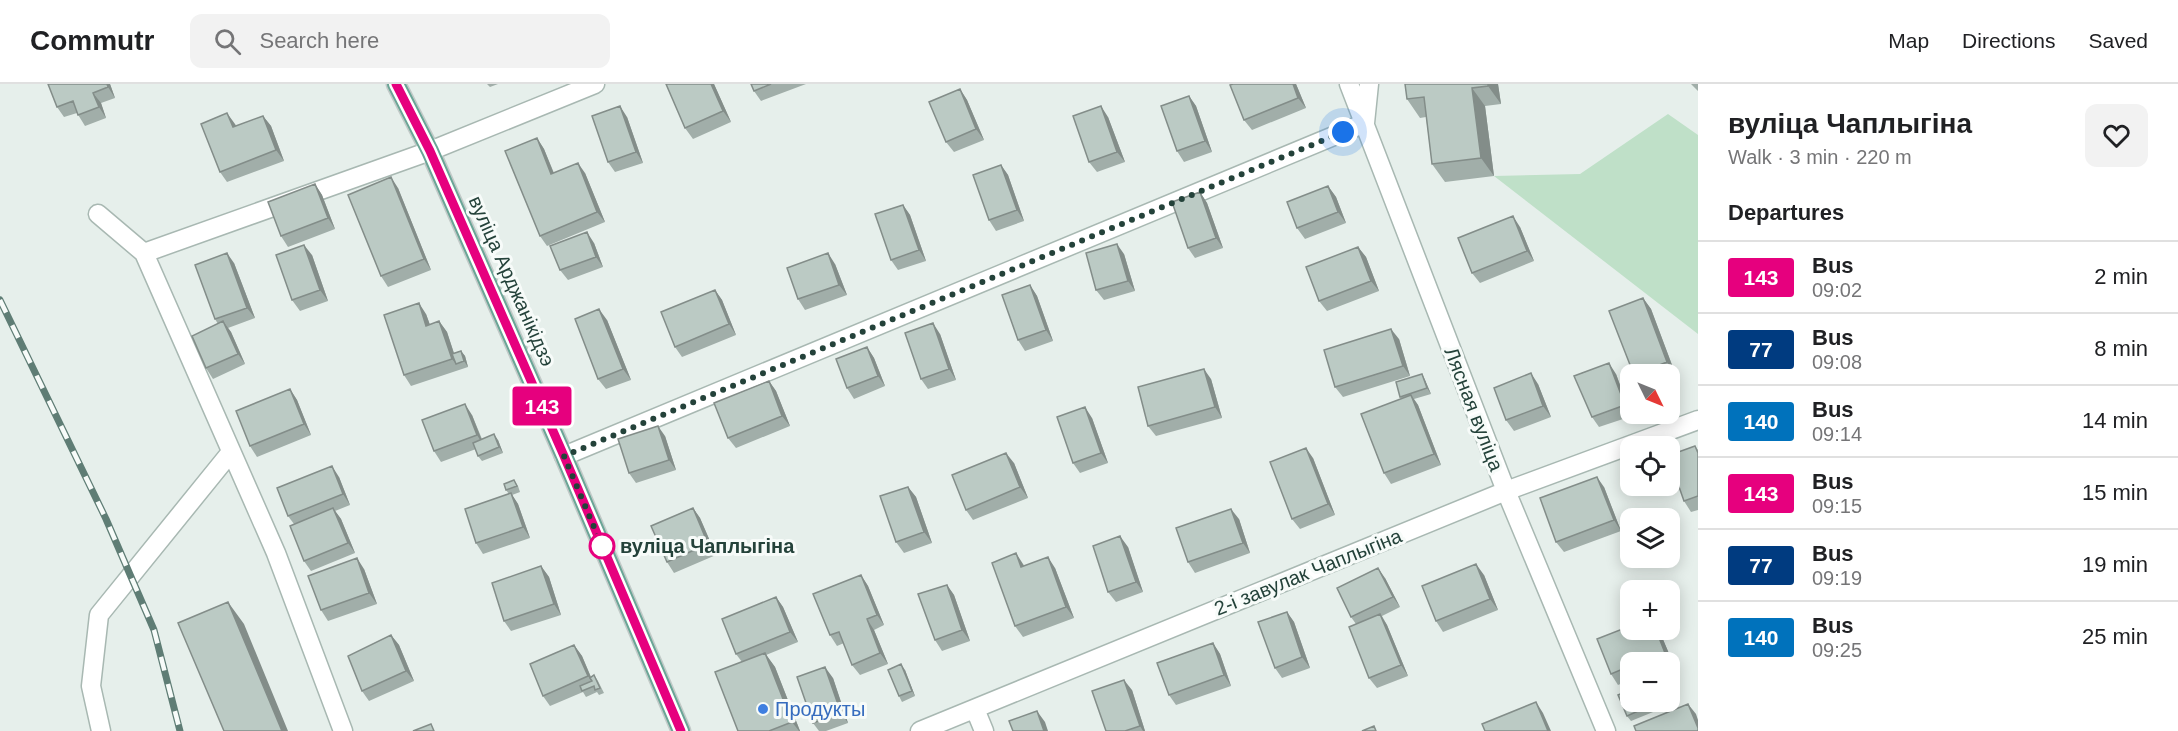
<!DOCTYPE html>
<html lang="en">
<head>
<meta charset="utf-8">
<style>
	:root { --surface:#fff; --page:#f2f2f2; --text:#202124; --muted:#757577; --line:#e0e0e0 }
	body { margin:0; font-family:Arial,sans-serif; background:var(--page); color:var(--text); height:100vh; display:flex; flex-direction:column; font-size:22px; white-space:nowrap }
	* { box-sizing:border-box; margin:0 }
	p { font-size:20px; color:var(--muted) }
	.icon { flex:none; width:33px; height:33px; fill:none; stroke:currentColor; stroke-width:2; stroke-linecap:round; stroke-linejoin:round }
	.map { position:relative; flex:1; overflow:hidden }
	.details { display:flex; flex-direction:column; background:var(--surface); width:480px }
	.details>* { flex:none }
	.badge { padding:0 12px; border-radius:4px; font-size:21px; line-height:39px }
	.needle { width:39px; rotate:133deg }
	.buttons { position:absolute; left:1620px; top:280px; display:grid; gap:12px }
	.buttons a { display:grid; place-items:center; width:60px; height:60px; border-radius:12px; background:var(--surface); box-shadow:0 3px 15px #0003; font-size:30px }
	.you { position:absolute; width:30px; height:30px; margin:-15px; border:4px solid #fff; border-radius:50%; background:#1a73e8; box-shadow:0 0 0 9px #1a73e833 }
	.map>.badge { position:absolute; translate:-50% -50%; box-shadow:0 0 0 3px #fff }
	h2 { padding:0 30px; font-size:22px; line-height:54px }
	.round { display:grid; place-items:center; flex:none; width:63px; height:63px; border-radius:12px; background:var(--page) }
	.overview { display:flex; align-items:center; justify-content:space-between; height:102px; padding:0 30px }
	h1 { font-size:28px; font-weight:700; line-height:45px }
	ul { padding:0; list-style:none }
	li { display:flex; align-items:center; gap:18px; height:72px; padding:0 30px; border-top:2px solid var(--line) }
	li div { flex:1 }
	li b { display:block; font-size:22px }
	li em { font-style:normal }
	li .badge { min-width:66px; font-weight:700; text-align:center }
	header { display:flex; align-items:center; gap:36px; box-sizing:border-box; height:84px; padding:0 30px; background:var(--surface); border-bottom:2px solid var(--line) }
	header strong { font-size:28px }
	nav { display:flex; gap:33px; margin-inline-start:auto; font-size:21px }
	.search { width:420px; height:54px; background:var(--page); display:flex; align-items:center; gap:15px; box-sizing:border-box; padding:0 21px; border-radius:12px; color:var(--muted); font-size:22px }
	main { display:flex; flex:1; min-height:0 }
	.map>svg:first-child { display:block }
	.green { fill:#bfe0c8 }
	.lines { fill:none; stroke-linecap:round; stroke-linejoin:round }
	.minor-casing { stroke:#a8b8b2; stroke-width:21 }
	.major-casing { stroke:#c2cac8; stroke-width:21 }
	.minor { stroke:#fff; stroke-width:18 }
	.major { stroke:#6aa596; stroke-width:18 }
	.rail-casing { stroke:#5f7d75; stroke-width:7 }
	.rail { stroke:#f7fbf9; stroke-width:4.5; stroke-dasharray:14; stroke-linecap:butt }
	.wall { fill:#a1aea9 }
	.shaded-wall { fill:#838d89 }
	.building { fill:#bbcac4; stroke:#838d89; stroke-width:1.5 }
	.line-casing { stroke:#fff; stroke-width:14 }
	.line { stroke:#e6007e; stroke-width:9 }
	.walk { stroke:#24423a; stroke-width:6; stroke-dasharray:0 10.8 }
	.stop-dot { fill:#fff; stroke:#e6007e; stroke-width:3 }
	.shop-dot { fill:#3f7fe0; stroke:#f7fbf9; stroke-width:2 }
	.labels { text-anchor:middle; stroke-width:6; stroke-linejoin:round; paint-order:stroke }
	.street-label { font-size:20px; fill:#24423a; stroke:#f7fbf9 }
	.stop-label { font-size:20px; font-weight:bold; fill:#24423a; stroke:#f7fbf9; text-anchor:start }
	.shop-label { font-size:20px; fill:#366cbe; stroke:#f7fbf9; text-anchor:start }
</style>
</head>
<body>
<header>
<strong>Commutr</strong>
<div class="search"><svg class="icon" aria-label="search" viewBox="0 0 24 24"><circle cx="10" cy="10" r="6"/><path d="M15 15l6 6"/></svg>Search here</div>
<nav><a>Map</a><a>Directions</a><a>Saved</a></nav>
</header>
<main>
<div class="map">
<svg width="1698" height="647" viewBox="0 0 1698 647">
	<rect width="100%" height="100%" fill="#e6efeb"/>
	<!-- green -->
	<path class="green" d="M1668,30l30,21v199l-204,-158 86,-2z"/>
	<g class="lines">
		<defs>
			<path id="minor" d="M1349,0l157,407 100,240
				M98,130l46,39 132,300 67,178
				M144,169l286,-102 165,-67
				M564,372l801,-333 4,-39
				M975,625l9,22
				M101,647l-10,-45 8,-71 132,-163
				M920,647l586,-240 192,-71"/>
			<path id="major" d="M396,0l34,67 134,305 117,275"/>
		</defs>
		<!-- minor casing -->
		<use href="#minor" class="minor-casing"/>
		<!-- major casing -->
		<use href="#major" class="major-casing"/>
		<!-- minor -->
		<use href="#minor" class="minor"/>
		<!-- major -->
		<use href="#major" class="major"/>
		<defs>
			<path id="rail" d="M0,216l106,219 48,111 26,101"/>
		</defs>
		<!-- rail casing -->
		<use href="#rail" class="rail-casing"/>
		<!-- rail -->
		<use href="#rail" class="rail"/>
	</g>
	<!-- wall -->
	<path class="wall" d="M48,0h62l5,14 -14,5 5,15 -21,8 -8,-13 -13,4 -7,-10z
		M487,0h11l-8,3z
		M666,0h48l17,38 -38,17 -8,-11z
		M751,0h55l-45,17 -7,-10z
		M1296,0l10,24 -54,22 -8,-10z
		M1405,0h93l3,20 -16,2 9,70 -49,6 -13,-18 -6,-47 -6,1 -13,-19z
		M1691,0h7v7z
		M960,5l7,11 17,40 -30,12 -8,-10z
		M1189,12l7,10 16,46 -28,10 -7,-11z
		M263,32l8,10 13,35 -57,21 -7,-10 15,-48 1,2z
		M627,33l16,46 -28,9 -7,-10z
		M1108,33l17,45 -28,10 -8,-10z
		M537,54l7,11 10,24h31l20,49 -58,24 -7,-10z
		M1001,81l7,10 16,46 -28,10 -7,-11z
		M315,100l7,11 13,34 -47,18 -7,-11z
		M1328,102l8,11 10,26 -41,16 -8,-11z
		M398,104l33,82 -43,17 -7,-11z
		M1200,108l7,11 16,45 -28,10 -7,-10z
		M903,121l7,10 16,46 -28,9 -7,-10z
		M1520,143l14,34 -54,22 -8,-10z
		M594,159l9,24 -35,13 -8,-10z
		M1358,163l8,10 13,34 -52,20 -8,-10z
		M1124,170l11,37 -31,9 -8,-10z
		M312,171l16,46 -28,10 -8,-11z
		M234,179l21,55 -27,10 3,4 14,32 -32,15 -7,-11 12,-44 -3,-5z
		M835,180l12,31 -42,15 -7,-11z
		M1030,201l7,11 16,45 -28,10 -7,-11z
		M715,206l7,10 14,35 -54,22 -7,-10z
		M1643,214l8,11 24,64 -6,2h-35z
		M426,230l4,11 9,-4 8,11 7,21 7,-2 4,5 3,11 -57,19 -7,-11z
		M607,236l24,60 -25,9 -8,-10z
		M940,250l16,46 -28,9 -7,-10z
		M1399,255l11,37 -67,21 -8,-10z
		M867,263l7,11 11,28 -31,13 -7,-11z
		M1422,290l3,6 6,14 -17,5 4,6 23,60 -50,19 -7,-11 17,-74 -1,-2z
		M1616,290l14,37v3l2,2 -33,11 -7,-10z
		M1211,295l11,39 -66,18 -8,-10z
		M769,297l7,10 14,35 -54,22 -8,-10z
		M1538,300l13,33 -37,14 -8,-11z
		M290,305l7,11 14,35 -54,22 -7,-11z
		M472,331l10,24 16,1 5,13 -21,8 -4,-5 -2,-7 -35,13 -7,-11z
		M1092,334l16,45 -28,10 -7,-10z
		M665,352l11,34 -40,13 -7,-10z
		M1695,362l3,4v60l-7,2 -7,-11z
		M1313,374l22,57 -35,14 -8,-10z
		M1014,379l14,35 -55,22 -7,-10z
		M339,393l11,28 -15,6 6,8 14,34 -44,18 -7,-10 -10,-37 -6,-8z
		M514,396l4,6 2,6 -8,3 6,9 12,34 -47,16 -7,-11 33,-49 -3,-4z
		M908,403l8,10 16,46 -28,10 -8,-11z
		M1604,403l17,44 -57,21 -8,-10z
		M693,424l7,10 16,37 -42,18 -7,-11z
		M1239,435l11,34 -55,20 -7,-11z
		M1128,463l15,45 -27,10 -8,-10z
		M1023,480l1,2 31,2 19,50 -51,19 -8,-11z
		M541,482l8,11 12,38 -50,16 -7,-10z
		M364,485l13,35 -49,17 -7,-11z
		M861,491l7,11 16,39 -10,5 14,34 -28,11 -8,-10 -8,-22 -7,3 -7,-11z
		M1484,491l14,35 -55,22 -7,-11z
		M1385,494l15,29 -18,9 5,9 21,51 -31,12 -8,-10 -13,-54 -5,-7z
		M947,501l7,10 16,46 -28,10 -7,-11z
		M776,513l7,10 15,35 -32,13 9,12 25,64h-62l4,-69 -6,-8z
		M1287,528l7,10 16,46 -28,10 -7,-10z
		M1630,546h29l14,33 -3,1v-1h-40v17l-12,5 -7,-11z
		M391,551l8,10 15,36 -45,20 -7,-10z
		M1213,559l7,11 11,32 -55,19 -7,-10z
		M574,561l8,11 9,21 3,-2 4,6 6,12 -5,2 -2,-3 -11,5 -3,-5 -33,14 -7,-10z
		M905,586l10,26 -13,6 -3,-6z
		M833,594l15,45 -22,8h-7l-6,-8z
		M1132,606l13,41h-39z
		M1655,618l3,8 -27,11 -4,-5z"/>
	<!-- shaded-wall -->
	<path class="shaded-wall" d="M107,0h3l5,14 -7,-11z
		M711,0h3l17,38 -8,-11z
		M1293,0h3l10,24 -8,-10z
		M1488,0h10l3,20 -13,-18z
		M1472,4l13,18 9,70 -13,-18z
		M960,5l7,11 17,40 -8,-11z
		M93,9l8,10 5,15 -7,-11z
		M1189,12l7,10 16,46 -7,-11z
		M620,22l7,11 16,46 -7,-11z
		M1101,22l7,11 17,45 -8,-10z
		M227,29l8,11 5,14 -7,-11z
		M263,32l8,10 13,35 -8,-11z
		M537,54l7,11 14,35 -7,-10z
		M578,79l7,10 20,49 -8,-10z
		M1001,81l7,10 16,46 -7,-11z
		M391,93l7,11 33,82 -7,-11z
		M315,100l7,11 13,34 -7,-11z
		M1328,102l8,11 10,26 -8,-11z
		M1200,108l7,11 16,45 -7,-10z
		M903,121l7,10 16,46 -7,-11z
		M1513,132l7,11 14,34 -7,-10z
		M587,148l7,11 9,24 -7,-10z
		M1117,160l7,10 11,37 -7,-10z
		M304,161l8,10 16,46 -8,-11z
		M1358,163l8,10 13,34 -8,-10z
		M227,169l7,10 21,55 -8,-10z
		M828,169l7,11 12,31 -8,-10z
		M1030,201l7,11 16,45 -7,-11z
		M715,206l7,10 14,35 -7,-11z
		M1643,214l8,11 24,64 -8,-11z
		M419,219l7,11 8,22 -8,-10z
		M599,225l8,11 24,60 -8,-11z
		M223,237l8,11 14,32 -7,-10z
		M439,237l8,11 10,31 -1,1 -4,-5z
		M933,239l7,11 16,46 -7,-11z
		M1391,245l8,10 11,37 -7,-10z
		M867,263l7,11 11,28 -7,-10z
		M461,267l4,5 3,11 -4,-6z
		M1609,279l7,11 14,39 -5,-8z
		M1204,285l7,10 11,39 -7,-11z
		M1531,289l7,11 13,33 -8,-11z
		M1422,290l3,6 6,14 -4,-6z
		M769,297l7,10 14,35 -8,-10z
		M290,305l7,11 14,35 -7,-11z
		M1411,311l7,10 23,60 -7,-11z
		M465,320l7,11 12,31 -7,-11z
		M1085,323l7,11 16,45 -7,-10z
		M658,342l7,10 11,34 -7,-10z
		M494,350l4,6 5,13 -4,-6z
		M1306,364l7,10 22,57 -7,-11z
		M1006,369l8,10 14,35 -8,-11z
		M332,382l7,11 11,28 -7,-11z
		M1597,393l7,10 17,44 -7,-11z
		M908,403l8,10 16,46 -8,-11z
		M511,409l7,11 12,34 -7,-11z
		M333,424l8,11 14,34 -7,-10z
		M693,424l7,10 16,37 -8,-11z
		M1231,425l8,10 11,34 -7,-10z
		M1120,452l8,11 15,45 -7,-10z
		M1016,469l7,11 5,13 -7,-10z
		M1048,473l7,11 19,50 -8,-11z
		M357,474l7,11 13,35 -8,-11z
		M1476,480l8,11 14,35 -8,-11z
		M541,482l8,11 12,38 -7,-11z
		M1378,484l7,10 15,29 -7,-10z
		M861,491l7,11 16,39 -7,-10z
		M947,501l7,10 16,46 -8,-11z
		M776,513l7,10 15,35 -8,-10z
		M228,518l16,22 44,107h-6z
		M1287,528l7,10 16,46 -8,-11z
		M1380,530l7,11 21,51 -7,-11z
		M867,535l7,11 14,34 -8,-11z
		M1656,546h3l14,33 -8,-10z
		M391,551l8,10 15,36 -8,-10z
		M1213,559l7,11 11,32 -7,-11z
		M574,561l8,11 13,31 -7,-11z
		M765,569l10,14 25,64h-1l-7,-9z
		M901,580l4,6 10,26 -3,-5z
		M825,583l8,11 15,45 -7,-10z
		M1124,596l8,10 13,41h-2l-3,-5z
		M1536,618l7,11 8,18h-3z
		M1688,620l8,10 2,6v8z
		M1037,627l8,11 3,9h-4z"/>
	<!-- building -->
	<path class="building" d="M48,0h59l1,3 -15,6 6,14 -21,8 -5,-14 -16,6z
		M666,0h45l12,27 -38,17z
		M751,0h20l-17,7z
		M1233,0h60l5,14 -54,22 -14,-35z
		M1405,0h83v2l-16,2 9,70 -49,6 -8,-67 -17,2z
		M960,5l16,40 -30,13 -17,-40z
		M1189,12l16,45 -28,10 -16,-45z
		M620,22l16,46 -28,10 -16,-46z
		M1101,22l16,46 -28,10 -16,-46z
		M227,29l6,14 30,-11 13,34 -56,22 -19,-48z
		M537,54l14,36 27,-11 19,49 -57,24 -35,-85z
		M1001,81l16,45 -28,10 -16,-45z
		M391,93l33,82 -43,17 -33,-81z
		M315,100l13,34 -47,18 -13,-34z
		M1328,102l10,26 -41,16 -10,-26z
		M1200,108l16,46 -28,10 -16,-46z
		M903,121l16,45 -28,10 -16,-46z
		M1513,132l14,35 -55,22 -14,-35z
		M587,148l9,25 -36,13 -10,-24z
		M1117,160l11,37 -32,9 -10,-37z
		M304,161l16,45 -28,10 -16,-45z
		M1358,163l13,34 -52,20 -13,-34z
		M227,169l20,55 -32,11 -20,-54z
		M828,169l11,32 -41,14 -11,-31z
		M1030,201l16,45 -28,10 -16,-45z
		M715,206l14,34 -54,23 -14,-35z
		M1643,214l24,64 -33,13 -25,-64z
		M419,219l7,23 13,-5 13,38 -48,16 -20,-60z
		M599,225l24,60 -25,10 -23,-60z
		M223,237l15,33 -32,14 -14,-32z
		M933,239l16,46 -28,10 -16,-46z
		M1391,245l12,37 -68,21 -11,-37z
		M867,263l11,29 -31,12 -11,-29z
		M461,267l3,10 -8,3 -4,-10z
		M1609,279l16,42 -33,12 -18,-41z
		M1204,285l11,38 -67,19 -10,-39z
		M1531,289l12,33 -37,14 -12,-32z
		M1422,290l5,14 -27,9 -4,-15z
		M769,297l13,35 -54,22 -14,-35z
		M290,305l14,35 -54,22 -14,-35z
		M1411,311l23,59 -50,19 -23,-59z
		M465,320l12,31 -43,16 -12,-31z
		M1085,323l16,46 -28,10 -16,-46z
		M658,342l11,34 -40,13 -11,-34z
		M494,350l5,13 -21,9 -5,-13z
		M1695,362l3,7v43l-14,5 -14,-40v-6z
		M1306,364l22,56 -36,15 -22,-57z
		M1006,369l14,34 -54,23 -14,-35z
		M332,382l11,28 -55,22 -11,-28z
		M1597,393l17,43 -58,22 -16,-44z
		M514,396l3,6 -11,4 -2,-6z
		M908,403l16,45 -28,10 -16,-46z
		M511,409l12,34 -47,16 -11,-34z
		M333,424l15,35 -44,18 -14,-35z
		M693,424l15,36 -41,18 -16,-36z
		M1231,425l12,34 -55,19 -12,-34z
		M1120,452l16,46 -28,10 -15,-46z
		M1016,469l5,14 27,-10 18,50 -51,19 -23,-63z
		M357,474l12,35 -48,17 -13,-34z
		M1476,480l14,35 -54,22 -14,-35z
		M541,482l13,38 -50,17 -12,-38z
		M1378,484l15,29 -42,20 -14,-29z
		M861,491l16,40 -10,4 13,34 -28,12 -13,-33 -9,3 -17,-41z
		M947,501l15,45 -27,10 -17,-46z
		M776,513l14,35 -54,22 -14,-35z
		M228,518l54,129h-58l-46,-108z
		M1287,528l15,45 -27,11 -17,-46z
		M1380,530l21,51 -32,13 -20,-51z
		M1630,542v4h26l9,23 -26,10h-9v3l-19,8 -14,-35z
		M391,551l15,36 -44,20 -14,-35z
		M1213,559l11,32 -55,20 -12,-32z
		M574,561l14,31 -45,20 -13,-32z
		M765,569l27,69 -23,9h-31l-23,-59z
		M901,580l11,27 -13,5 -11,-26z
		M825,583l16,46 -28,10 -16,-46z
		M594,591l6,13 -5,2 -1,-4 -12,5 -2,-5 12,-5 -2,-3z
		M1124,596l16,46 -15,5h-19l-14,-40z
		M1630,606v12h23l1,2 -27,12 -9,-21z
		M1536,618l12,29h-63l-3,-7z
		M1688,620l10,24v3h-62l-2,-5z
		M1037,627l7,20h-31l-4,-10z
		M431,640l3,7h-21z
		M1374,642l2,5h-14z"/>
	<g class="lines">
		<defs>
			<path id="line" d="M396,0l34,67 134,305 117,275"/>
		</defs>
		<!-- line casing -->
		<use href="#line" class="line-casing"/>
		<!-- line -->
		<use href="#line" class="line"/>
		<!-- walk -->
		<path class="walk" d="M602,462l-38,-90 779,-324"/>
	</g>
	<!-- markers -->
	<circle class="stop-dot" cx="602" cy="462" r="12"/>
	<circle class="shop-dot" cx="763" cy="625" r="6"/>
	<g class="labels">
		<!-- street labels -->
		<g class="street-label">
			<text transform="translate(512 197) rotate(66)" y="7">вуліца Арджанікідзэ</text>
			<text transform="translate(1474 325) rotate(69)" y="7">Лясная вуліца</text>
			<text transform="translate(1308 488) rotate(-22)" y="7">2-і завулак Чаплыгіна</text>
		</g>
		<!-- stop labels -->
		<g class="stop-label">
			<text x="620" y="469">вуліца Чаплыгіна</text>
		</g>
		<!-- shop labels -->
		<g class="shop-label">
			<text x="775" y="632">Продукты</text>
		</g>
	</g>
</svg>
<div class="buttons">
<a><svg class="needle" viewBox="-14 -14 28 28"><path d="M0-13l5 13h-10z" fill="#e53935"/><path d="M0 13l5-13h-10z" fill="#757577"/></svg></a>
<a><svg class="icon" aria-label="locate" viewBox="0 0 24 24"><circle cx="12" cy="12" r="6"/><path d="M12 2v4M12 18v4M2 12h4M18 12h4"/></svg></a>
<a><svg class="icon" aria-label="layers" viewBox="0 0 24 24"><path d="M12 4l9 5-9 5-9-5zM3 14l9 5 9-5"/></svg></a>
<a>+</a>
<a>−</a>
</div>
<div class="you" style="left:1343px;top:48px"></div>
<b class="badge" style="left:542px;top:322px;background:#e6007e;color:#fff">143</b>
</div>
<section class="details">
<div class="overview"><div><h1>вуліца Чаплыгіна</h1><p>Walk · 3 min · 220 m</p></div><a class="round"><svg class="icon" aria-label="heart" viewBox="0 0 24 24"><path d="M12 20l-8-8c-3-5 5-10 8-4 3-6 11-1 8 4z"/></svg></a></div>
<h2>Departures</h2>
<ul>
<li><span class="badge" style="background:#e6007e;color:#fff">143</span><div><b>Bus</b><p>09:02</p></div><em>2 min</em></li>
<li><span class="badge" style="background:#003b80;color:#fff">77</span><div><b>Bus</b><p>09:08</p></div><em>8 min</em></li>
<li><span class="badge" style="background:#0072bc;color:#fff">140</span><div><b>Bus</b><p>09:14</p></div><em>14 min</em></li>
<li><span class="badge" style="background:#e6007e;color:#fff">143</span><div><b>Bus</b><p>09:15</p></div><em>15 min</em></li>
<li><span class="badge" style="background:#003b80;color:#fff">77</span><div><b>Bus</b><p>09:19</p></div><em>19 min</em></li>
<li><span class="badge" style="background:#0072bc;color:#fff">140</span><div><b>Bus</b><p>09:25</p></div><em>25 min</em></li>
</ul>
</section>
</main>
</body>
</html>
